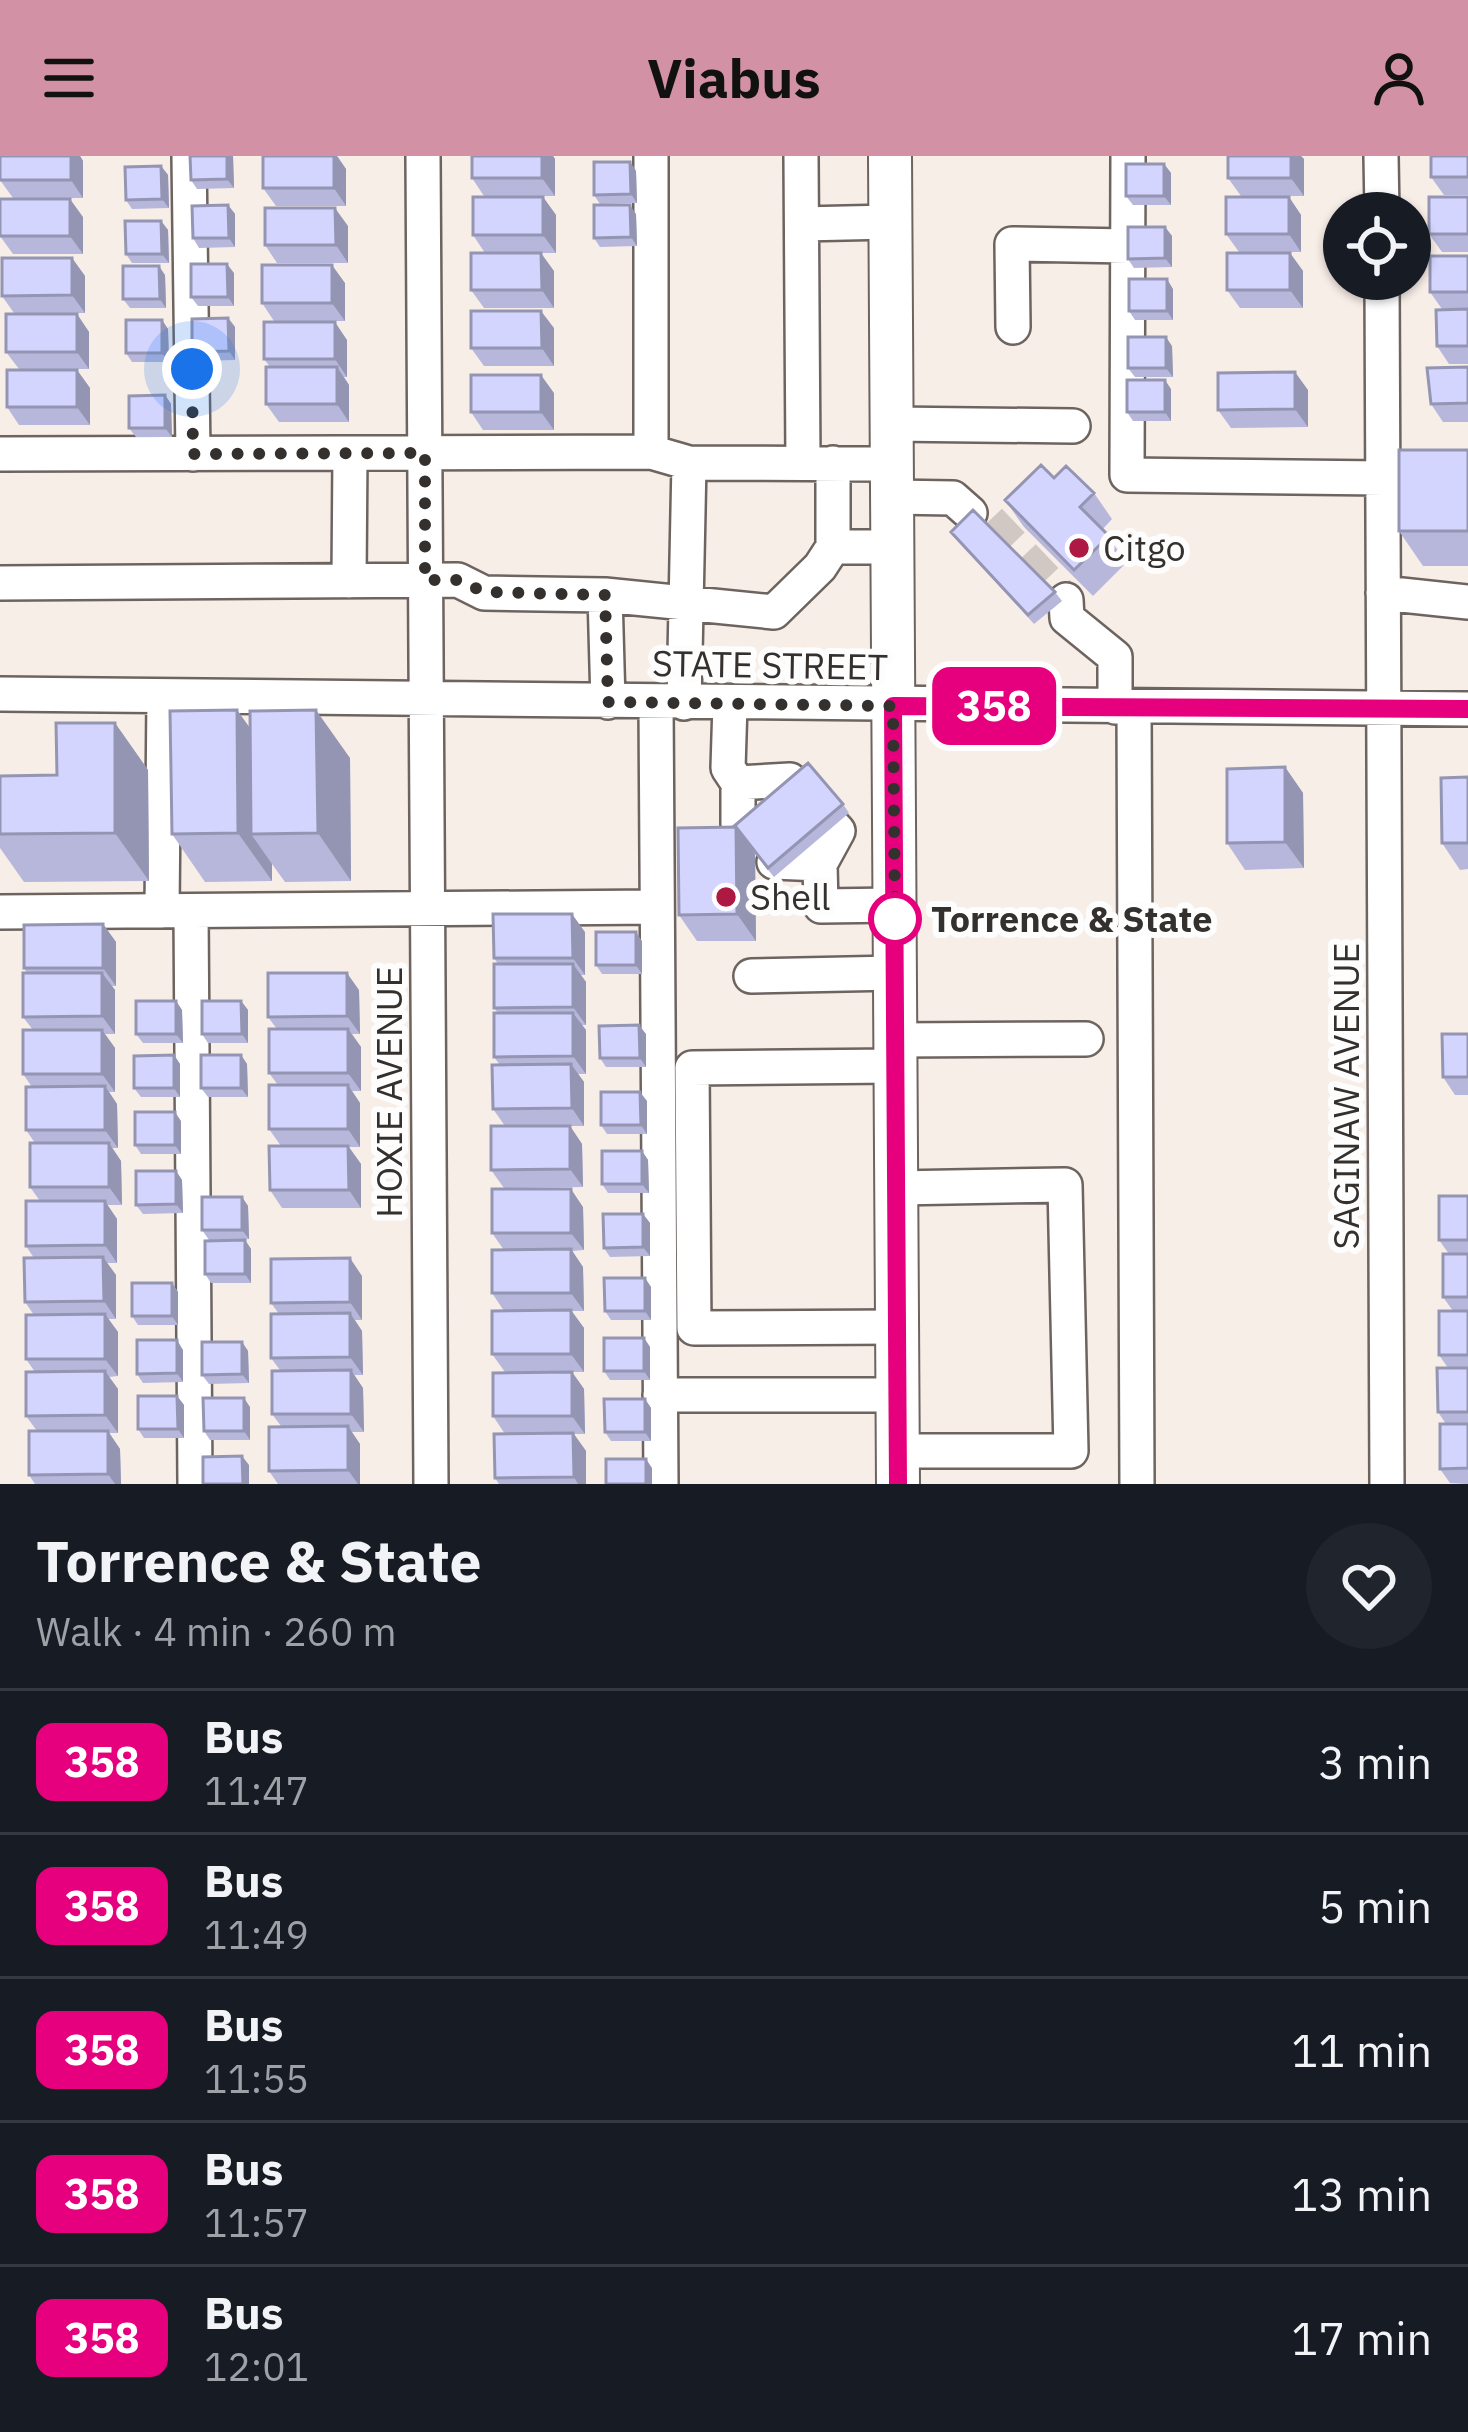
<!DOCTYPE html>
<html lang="en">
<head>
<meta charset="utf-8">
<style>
	:root { --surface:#171b24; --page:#20242c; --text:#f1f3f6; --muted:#9ea1a6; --line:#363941; --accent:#d291a5 }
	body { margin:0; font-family:"IBM Plex Sans",sans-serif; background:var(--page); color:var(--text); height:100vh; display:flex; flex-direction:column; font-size:45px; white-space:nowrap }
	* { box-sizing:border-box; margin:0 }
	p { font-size:39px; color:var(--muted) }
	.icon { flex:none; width:66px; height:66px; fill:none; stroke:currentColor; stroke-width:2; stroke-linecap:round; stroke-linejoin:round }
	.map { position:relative; height:1328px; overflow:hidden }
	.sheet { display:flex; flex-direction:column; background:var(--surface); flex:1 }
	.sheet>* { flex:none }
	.badge { padding:0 24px; border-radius:18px; font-size:42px; line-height:78px }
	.buttons { position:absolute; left:1323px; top:36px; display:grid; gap:24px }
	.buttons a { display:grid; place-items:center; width:108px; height:108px; border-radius:50%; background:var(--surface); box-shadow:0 3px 9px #0004; font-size:60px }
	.you { position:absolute; width:60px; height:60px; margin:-30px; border:9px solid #fff; border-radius:50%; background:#1a73e8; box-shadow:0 0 0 18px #1a73e833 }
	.map>.badge { position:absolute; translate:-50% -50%; box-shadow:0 0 0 6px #fff }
	.round { display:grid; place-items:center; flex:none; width:126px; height:126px; border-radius:63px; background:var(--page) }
	.overview { display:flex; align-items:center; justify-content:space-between; height:204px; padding:0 36px }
	h1 { font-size:57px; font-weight:800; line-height:90px }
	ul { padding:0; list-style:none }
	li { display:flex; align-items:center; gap:36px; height:144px; padding:0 36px; border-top:3px solid var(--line) }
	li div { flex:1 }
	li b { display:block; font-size:45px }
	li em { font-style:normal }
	li .badge { min-width:132px; font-weight:700; text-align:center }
	header { display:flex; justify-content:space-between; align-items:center; height:156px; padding:0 36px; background:var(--accent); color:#111; font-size:54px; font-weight:800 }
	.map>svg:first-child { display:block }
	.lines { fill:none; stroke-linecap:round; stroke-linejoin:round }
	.minor-tunnel { stroke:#d1c8c3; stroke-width:33; stroke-dasharray:33 16; stroke-linecap:butt }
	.minor-casing { stroke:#6d6460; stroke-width:38 }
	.major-casing { stroke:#6d6460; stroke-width:46 }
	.minor { stroke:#fff; stroke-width:33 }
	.major { stroke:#fff; stroke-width:42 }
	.wall { fill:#b6b7db }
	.shaded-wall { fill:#9495b2 }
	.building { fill:#d4d5ff; stroke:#9495b2; stroke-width:3 }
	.line-casing { stroke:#fff; stroke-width:27 }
	.line { stroke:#e6007e; stroke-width:18 }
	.walk { stroke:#34302e; stroke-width:12; stroke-dasharray:0 21.6 }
	.poi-dot { fill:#ad1942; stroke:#fdfdfd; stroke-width:4.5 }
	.stop-dot { fill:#fff; stroke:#e6007e; stroke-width:6 }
	.labels { text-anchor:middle; stroke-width:12; stroke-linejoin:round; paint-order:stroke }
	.poi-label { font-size:36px; fill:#34302e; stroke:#fdfdfd; text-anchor:start }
	.street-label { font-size:36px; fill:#34302e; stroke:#fdfdfd }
	.stop-label { font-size:36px; font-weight:bold; fill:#34302e; stroke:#fdfdfd; text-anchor:start }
</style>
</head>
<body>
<header><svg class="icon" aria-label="menu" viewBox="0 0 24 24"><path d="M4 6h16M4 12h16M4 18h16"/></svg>Viabus<svg class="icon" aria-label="person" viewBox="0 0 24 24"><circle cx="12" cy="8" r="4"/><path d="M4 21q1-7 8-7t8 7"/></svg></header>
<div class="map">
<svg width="1468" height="1328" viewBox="0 0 1468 1328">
	<rect width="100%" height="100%" fill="#f8eee8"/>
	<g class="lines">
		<!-- minor-tunnel -->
		<path class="minor-tunnel" d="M990,364l76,80"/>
		<defs>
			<path id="minor" d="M189,0l4,298
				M423,0l8,1328
				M651,0v296
				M801,0l2,307
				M1128,0l-1,319 256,3
				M1381,0l1,57
				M802,68l88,-2
				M1382,123l5,1205
				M1013,171l-1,-83 116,2
				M891,268l182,2
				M0,298l651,-2 38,11
				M833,307v84
				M892,341l61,1 17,15
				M349,425l1,-128
				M0,427l458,-3 26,13 121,2 3,107
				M1383,437l85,9
				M605,439l169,17 46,-45 13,-20h59
				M1066,444l1,18 48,39v50
				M0,538l1468,15
				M656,547l5,781
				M684,547l5,-240 203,1
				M730,548l-2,64 10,15v41
				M1134,551l3,777
				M738,627l52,-3
				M809,694l11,14 18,-33 -12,-13
				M774,706l46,2 1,42 74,-1
				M162,755l2,-215
				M191,755l4,573
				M0,756l657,-5
				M751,820l144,-3
				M895,884l191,-1
				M895,910l-203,2 2,260 203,-1
				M896,1032l169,-3 6,266h-174
				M660,1239h237"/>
			<path id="major" d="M890,0l8,1328"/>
		</defs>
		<!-- minor casing -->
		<use href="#minor" class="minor-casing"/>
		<!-- major casing -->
		<use href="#major" class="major-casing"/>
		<!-- minor -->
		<use href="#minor" class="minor"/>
		<!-- major -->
		<use href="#major" class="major"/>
	</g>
	<!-- wall -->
	<path class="wall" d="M0,0h80l3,5v37h-70l-13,-18z
		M233,0l1,32 -37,1 -6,-9z
		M263,0h74l9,13v37h-70l-13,-18z
		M472,0h81l2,3v37h-71l-12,-18z
		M1228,0h73l3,3v37h-63l-13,-18z
		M1468,0v39h-24l-13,-18z
		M630,6l6,9 1,32 -37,1 -6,-9z
		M1164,8l7,9v32h-38l-7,-9z
		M161,10l7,9 1,33 -37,1 -6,-9z
		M543,41l13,18v38h-71l-12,-18z
		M1289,41l12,18v37h-62l-13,-18z
		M1468,41v55h-26l-13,-18z
		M228,49l7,9v33l-36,1 -6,-10z
		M636,58l1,32 -37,1 -6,-9z
		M83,61v37h-70l-13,-18z
		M161,65l7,9 1,33h-37l-6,-9z
		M348,70v37h-71l-12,-18z
		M1165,71l7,9v31l-38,1 -6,-9z
		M1290,97l13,18v37h-63l-13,-18z
		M1468,100v108h-19l-12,-18 5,-37 -12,-17z
		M72,102l13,18v37h-71l-12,-17z
		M554,115v37h-70l-13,-18z
		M234,117v33h-36l-7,-9z
		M165,119l1,33h-36l-7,-9z
		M345,127v38h-71l-12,-18z
		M1173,133v31h-38l-6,-9z
		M77,158l12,18v37h-70l-13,-17z
		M228,162l7,9v33l-36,1 -7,-9z
		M162,164l6,9 1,33h-37l-6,-9z
		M554,172v38h-70l-13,-18z
		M347,184v37h-3l5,8v37h-70l-13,-18 4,-37 -6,-8z
		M1172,190l1,31h-38l-7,-9z
		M1468,211v55h-25l-12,-18z
		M77,214l13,18v37h-71l-12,-18z
		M1171,233v32h-38l-6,-9z
		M1308,234v37l-77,1 -13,-18z
		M554,237v37h-71l-12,-18z
		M165,239l6,9 1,33h-36l-7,-9z
		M1468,294v116h-45l-24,-35z
		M1054,322l40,15 18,26 -10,11 25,32 -34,34 -69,-69 -19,-27z
		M951,376l104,60 7,9 -28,23z
		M237,554l13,18 100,30 1,123 -66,1 -13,-18v17l-67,1 -33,-48z
		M115,567l33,47 1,111 -125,1 -24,-34v-72l57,-1z
		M1285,611l18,26 1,75 -59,2 -18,-27z
		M1468,621v92l-8,1 -18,-27z
		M843,648l6,9 -75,64 -19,-23 1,87h-59l-18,-26 54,-88z
		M103,768l13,18v44h-4l3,4v44h-10l10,14v44h-6l8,12 1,44h-6l9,13 1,44h-15l10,14v44h-10l9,12v44h-8l10,13v44l-9,1 9,12v44h-9l11,16 1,35h-86l-6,-9 8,-44 -11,-15 9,-44 -9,-13 8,-44 -9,-13 9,-44 -8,-12 14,-45 -10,-14 5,-44 -9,-13 6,-43 -9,-13 10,-44 -10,-13 4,-44 -3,-5z
		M585,776v43h-4l5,7v43h-4l4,5v44h-8l6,8v44h-14l12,18 1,43 -79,1 -13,-18 14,-44 -12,-17 7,-44 -6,-8 4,-44 -4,-5 4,-44 -4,-6z
		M642,785v33h-40l-6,-9z
		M359,834l1,44h-8l9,13v44h-9l8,12v44h-11l12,17v44h-79l-12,-18 11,-44 -12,-17 9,-44 -9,-12 8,-44 -9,-12z
		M176,845l6,9 1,33h-40l-7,-9z
		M241,845l7,9v33h-40l-6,-9z
		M646,878v33h-40l-6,-9z
		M1468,878v61h-13l-12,-18z
		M174,899l6,9v33h-39l-7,-9z
		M241,899l6,9 1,33h-40l-7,-9z
		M647,945v33h-40l-6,-9z
		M181,965v33h-40l-6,-9z
		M642,995l6,9 1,33h-41l-6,-9z
		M176,1015l6,9 1,33 -40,1 -7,-9z
		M1468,1040v288l-18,-1 -10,-14 6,-45 -8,-12 10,-44 -9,-13 14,-44 -10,-14 6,-43 -10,-14z
		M242,1041l6,9 1,33 -40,1 -7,-10z
		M583,1051l1,43 -12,1 11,16 1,44h-13l13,17v44h-12l12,17 1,45h-11l12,17v33h-87l-4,-6 10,-44 -12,-18 12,-44 -13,-18 12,-43 -12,-18 12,-43 -12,-17z
		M643,1058l7,9v33l-40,1 -6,-9z
		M245,1084l6,9v34h-40l-6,-9z
		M362,1120v44h-7l7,11 1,44h-9l9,13 1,44h-13l9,12v40h-82l-9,-13 12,-45 -9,-12 8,-44 -9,-12 8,-44 -8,-11z
		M645,1122l6,9v33h-40l-6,-9z
		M172,1127l6,9v33h-40l-6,-9z
		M644,1182l6,9v33h-40l-6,-9z
		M242,1186l6,9 1,32 -40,1 -7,-9z
		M183,1194v32l-40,1 -6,-9z
		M177,1240l7,9v33h-40l-6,-9z
		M645,1243l6,9v33h-40l-6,-9z
		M250,1251v33h-40l-6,-9z"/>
	<!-- shaded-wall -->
	<path class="shaded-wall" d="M71,0h9l3,5v37l-12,-18z
		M227,0h6l1,32 -7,-9z
		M334,0h3l9,13v37l-12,-18z
		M542,0h11l2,3v37l-13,-18z
		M1291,0h10l3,3v37l-13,-18z
		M630,6l6,9 1,32 -6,-9z
		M1164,8l7,9v32l-7,-9z
		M161,10l7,9 1,33 -7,-9z
		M543,41l13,18v38l-13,-18z
		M1289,41l12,18v37l-12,-18z
		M70,43l13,18v37l-13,-18z
		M228,49l7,9v33l-6,-9z
		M630,49l6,9 1,32 -6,-9z
		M335,52l13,18v37l-12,-18z
		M161,65l7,9 1,33 -7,-9z
		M1165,71l7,9v31l-7,-9z
		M541,97l13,18v37l-12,-18z
		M1290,97l13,18v37l-13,-18z
		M72,102l13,18v37l-13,-18z
		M227,108l7,9v33l-6,-9z
		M332,109l13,18v38l-13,-18z
		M159,110l6,9 1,33 -6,-9z
		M1167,123l6,10v31l-6,-9z
		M541,155l13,17v38l-12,-18z
		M77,158l12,18v37l-12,-17z
		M228,162l7,9v33l-6,-9z
		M162,164l6,9 1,33 -7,-9z
		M335,166l12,18v37l-12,-18z
		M1166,181l6,9 1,31 -7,-9z
		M337,211l12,18v37l-12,-18z
		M77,214l13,18v37l-13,-18z
		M1295,216l13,18v37l-13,-18z
		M541,219l13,18v37l-13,-18z
		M1165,224l6,9v32l-6,-9z
		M165,239l6,9 1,33 -7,-9z
		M237,554l34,48 -20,76 21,30v17l-34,-48z
		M316,554l34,48 1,123 -33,-48z
		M115,567l33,47 1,111 -34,-48z
		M1285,611l18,26 1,75 -19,-26z
		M736,671l19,27 1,87 -19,-27z
		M572,758l13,18v43l-12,-17z
		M103,768l13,18v44l-13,-18z
		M636,776l6,9v33l-6,-9z
		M573,808l13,18v43l-13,-18z
		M102,817l13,17v44l-13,-18z
		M347,817l12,17 1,44 -13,-18z
		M176,845l6,9 1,33 -7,-9z
		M241,845l7,9v33l-6,-9z
		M573,857l13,17v44l-13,-18z
		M639,869l7,9v33l-6,-9z
		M348,873l13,18v44l-13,-18z
		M102,874l13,18v44l-13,-18z
		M174,899l6,9v33l-6,-9z
		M241,899l6,9 1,33 -7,-9z
		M571,908l13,18v44l-12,-18z
		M348,929l12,18v44l-12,-18z
		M105,930l12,18 1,44 -13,-18z
		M640,936l7,9v33l-6,-9z
		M175,956l6,9v33l-6,-9z
		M570,970l12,18 1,43 -13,-18z
		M109,987l12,18 1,44 -13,-18z
		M348,990l13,18v44l-12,-18z
		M642,995l6,9 1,33 -7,-9z
		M176,1015l6,9 1,33 -7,-9z
		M571,1033l12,18 1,43 -13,-17z
		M242,1041l6,9 1,33 -7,-9z
		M105,1045l12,18v44l-12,-18z
		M643,1058l7,9v33l-7,-9z
		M245,1084l6,9v34l-6,-9z
		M571,1093l12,18 1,44 -13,-18z
		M103,1101l13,18v44l-12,-18z
		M350,1102l12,18v44l-12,-18z
		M645,1122l6,9v33l-6,-9z
		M172,1127l6,9v33l-6,-9z
		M571,1154l13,18v44l-13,-18z
		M350,1157l12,18 1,44 -13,-18z
		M105,1158l13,18v44l-13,-17z
		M644,1182l6,9v33l-6,-9z
		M177,1184l6,10v32l-6,-9z
		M242,1186l6,9 1,32 -7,-9z
		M351,1214l12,18 1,44 -13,-18z
		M105,1215l13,18v44l-13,-18z
		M572,1216l12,17 1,45 -13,-18z
		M177,1240l7,9v33l-6,-9z
		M244,1242l6,9v33l-6,-9z
		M645,1243l6,9v33l-6,-9z
		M348,1270l12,18v40h-2l-10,-14z
		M108,1275l12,18 1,35h-6l-7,-10z
		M573,1277l13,18v33h-8l-4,-7z
		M242,1300l7,9v19h-6z
		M646,1303l6,9v16h-6z"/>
	<!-- building -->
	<path class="building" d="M0,0h71v24h-71z
		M190,0h37v23l-36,1z
		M263,0h71v32h-71z
		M472,0h70v22h-70z
		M1228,0h63v22h-63z
		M1431,0h37v21h-37z
		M594,6h36l1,32 -37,1z
		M1126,8h38v32h-38z
		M161,10l1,33 -36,1 -1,-33z
		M473,41h70v38h-70z
		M1226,41h63v37h-63z
		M1429,41h39v37h-39z
		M0,43h70v37h-70z
		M228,49l1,33h-36l-1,-32z
		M594,49h36l1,32 -37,1z
		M265,52h70l1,37h-71z
		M125,65h36l1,33h-36z
		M1128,71h37v31l-37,1z
		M471,97h70l1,37h-71z
		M1227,97h63v37h-63z
		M1430,100h38v36h-38z
		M2,102h70v37l-70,1z
		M191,108h36l1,33h-37z
		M262,109h70v38h-70z
		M123,110h36l1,33h-37z
		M1129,123h38v32h-38z
		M1468,153v37h-31l-1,-36z
		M471,155h70l1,37h-71z
		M6,158h71v38h-71z
		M228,162l1,33 -37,1v-33z
		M126,164h36v33h-36z
		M264,166h71v37h-71z
		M1128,181h38v31h-38z
		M266,211h71v37h-71z
		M1468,211v36l-37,1 -4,-36z
		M7,214h70v37h-70z
		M1295,216v37l-77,1v-37z
		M471,219h70v37h-70z
		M1127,224h38v32h-38z
		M165,239v33h-36v-32z
		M1399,294h69v81h-69z
		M1041,309l13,13 12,-12 28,27 -14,14 29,29 -35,34 -69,-70z
		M973,354l82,82 -27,23 -77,-83z
		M237,554l1,123 -66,1 -2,-123z
		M316,554l2,123 -67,1 -1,-123z
		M56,567h59v110l-115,1v-58l57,-1z
		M808,607l35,41 -75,64 -32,-41h-3z
		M1285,611v75l-58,1v-74z
		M1468,621v66h-26l-1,-65z
		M736,671l1,87 -58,1 -1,-87z
		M493,758h79l1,44h-79z
		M103,768v44h-79v-43z
		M596,776h40v33h-40z
		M494,808h79v43l-79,1z
		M23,817h79v43l-79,1z
		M268,817h79v43l-79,1z
		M136,845h40v33h-40z
		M202,845h39l1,33h-40z
		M494,857h79v43l-79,1z
		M639,869l1,33h-40l-1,-32z
		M269,873h79v44h-79z
		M23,874h79v44h-79z
		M1442,878h26v43h-25z
		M174,899v33h-40v-32z
		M201,899h40v33h-40z
		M571,908l1,44 -79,1 -1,-44z
		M269,929h79v44h-79z
		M105,930v44h-79v-43z
		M601,936h39l1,33h-40z
		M135,956h40v33h-40z
		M491,970h79v43l-79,1z
		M30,987h79v44h-79z
		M269,990h79l1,44h-79z
		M602,995h40v33h-40z
		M136,1015h40v33l-40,1z
		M492,1033h79v44h-79z
		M1439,1040h29v44h-29z
		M202,1041h40v33h-40z
		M26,1045h79v44l-79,1z
		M603,1058h40v33l-39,1z
		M245,1084v34h-40v-33z
		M571,1093v44h-79v-43z
		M1443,1098h25v43h-25z
		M103,1101l1,44 -79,1 -1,-44z
		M350,1102v44l-79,1v-44z
		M604,1122h41v33h-40z
		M132,1127h40v33h-40z
		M571,1154v44h-79v-43z
		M1439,1155h29v44h-29z
		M350,1157v44l-79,1v-44z
		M105,1158v45h-79v-44z
		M604,1182h40v33h-40z
		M137,1184h40v33l-40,1z
		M202,1186h40v32l-40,1z
		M1437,1212h31v44h-30z
		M351,1214v44h-79v-43z
		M105,1215v44l-79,1v-44z
		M572,1216v44h-79v-43z
		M138,1240h39l1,33h-40z
		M203,1242h41v33h-40z
		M604,1243h41v33h-40z
		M1440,1268h28v44l-28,1z
		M348,1270v44l-79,1v-44z
		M29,1275h79v43l-79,1z
		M573,1277l1,44 -79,1 -1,-44z
		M242,1300l1,28h-40v-27z
		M606,1303h40v25h-40z"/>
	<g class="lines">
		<defs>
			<path id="line" d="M898,1328l-5,-778 575,3"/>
		</defs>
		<!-- line casing -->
		<use href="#line" class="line-casing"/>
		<!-- line -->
		<use href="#line" class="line"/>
		<!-- walk -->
		<path class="walk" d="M192,213l1,85 232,-1v127h33l26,12 121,3 3,107 285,4 2,213"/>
	</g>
	<!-- markers -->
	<g class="poi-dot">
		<circle cx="1079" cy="392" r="12"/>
		<circle cx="726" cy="741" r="12"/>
	</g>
	<circle class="stop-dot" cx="895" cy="763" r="24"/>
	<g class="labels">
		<!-- poi labels -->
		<g class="poi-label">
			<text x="1103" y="405">Citgo</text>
			<text x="750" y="754">Shell</text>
		</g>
		<!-- street labels -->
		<g class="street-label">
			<text transform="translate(770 509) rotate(1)" y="13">STATE STREET</text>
			<text transform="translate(389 936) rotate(-90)" y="13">HOXIE AVENUE</text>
			<text transform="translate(1346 940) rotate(-90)" y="13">SAGINAW AVENUE</text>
		</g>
		<!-- stop labels -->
		<g class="stop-label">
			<text x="931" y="776">Torrence &amp; State</text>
		</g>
	</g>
</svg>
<div class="buttons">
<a><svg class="icon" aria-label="locate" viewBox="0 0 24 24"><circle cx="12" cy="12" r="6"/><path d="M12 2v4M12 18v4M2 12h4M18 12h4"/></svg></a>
</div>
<div class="you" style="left:192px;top:213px"></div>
<b class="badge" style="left:994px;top:550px;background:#e6007e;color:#fff">358</b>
</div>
<section class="sheet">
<div class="overview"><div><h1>Torrence &amp; State</h1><p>Walk · 4 min · 260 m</p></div><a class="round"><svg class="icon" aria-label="heart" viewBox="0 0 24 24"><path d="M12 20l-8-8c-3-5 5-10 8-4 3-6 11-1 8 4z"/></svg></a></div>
<ul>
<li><span class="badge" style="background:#e6007e;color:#fff">358</span><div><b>Bus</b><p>11:47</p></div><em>3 min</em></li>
<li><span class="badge" style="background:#e6007e;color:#fff">358</span><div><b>Bus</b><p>11:49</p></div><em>5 min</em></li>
<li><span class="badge" style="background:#e6007e;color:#fff">358</span><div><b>Bus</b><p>11:55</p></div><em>11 min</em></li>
<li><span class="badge" style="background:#e6007e;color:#fff">358</span><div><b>Bus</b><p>11:57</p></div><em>13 min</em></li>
<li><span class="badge" style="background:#e6007e;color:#fff">358</span><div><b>Bus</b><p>12:01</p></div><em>17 min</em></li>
</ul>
</section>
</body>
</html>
